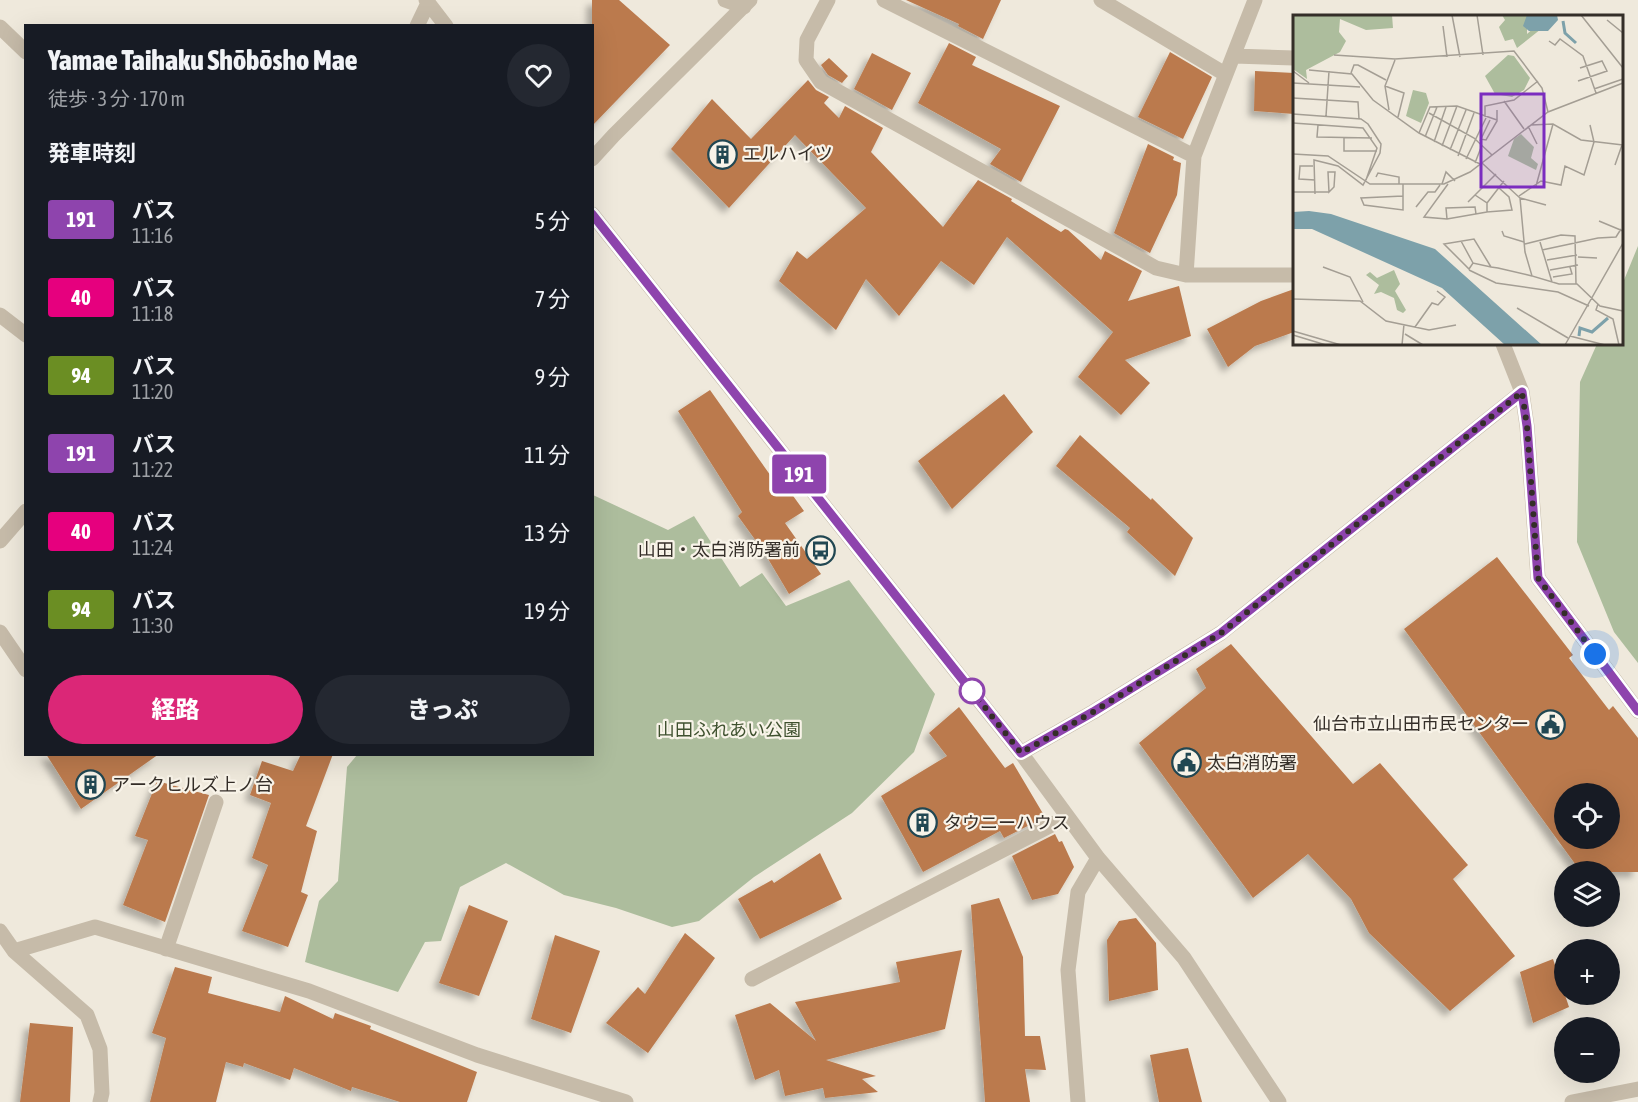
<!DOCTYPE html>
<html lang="ja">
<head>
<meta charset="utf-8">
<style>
	:root { --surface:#171b24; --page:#242831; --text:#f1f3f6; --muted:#9ea1a6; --accent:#db2777 }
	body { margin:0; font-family:"Asap Condensed","Noto Sans JP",sans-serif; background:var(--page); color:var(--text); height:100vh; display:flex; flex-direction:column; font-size:22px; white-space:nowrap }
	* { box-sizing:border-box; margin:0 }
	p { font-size:20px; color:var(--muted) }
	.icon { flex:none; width:33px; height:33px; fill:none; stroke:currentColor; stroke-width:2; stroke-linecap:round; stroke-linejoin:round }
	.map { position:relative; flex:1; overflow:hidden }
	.drawer { position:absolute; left:24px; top:24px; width:570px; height:732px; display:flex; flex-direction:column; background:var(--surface); border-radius:0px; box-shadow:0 6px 24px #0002 }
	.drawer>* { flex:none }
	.badge { padding:0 12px; border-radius:4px; font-size:21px; line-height:39px }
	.fabs { position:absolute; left:1554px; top:783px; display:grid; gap:12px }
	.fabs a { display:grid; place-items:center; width:66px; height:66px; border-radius:50%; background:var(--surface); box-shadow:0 6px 24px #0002; font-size:30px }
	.you { position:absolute; width:30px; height:30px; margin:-15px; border:4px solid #fff; border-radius:50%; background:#1a73e8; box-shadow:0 0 0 9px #1a73e833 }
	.map>.badge { position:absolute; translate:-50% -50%; box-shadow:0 0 0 3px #fff }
	h2 { padding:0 24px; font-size:22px; line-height:54px }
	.round { display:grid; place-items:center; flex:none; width:63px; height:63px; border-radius:32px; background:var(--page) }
	.overview { display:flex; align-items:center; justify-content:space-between; height:102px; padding:0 24px }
	h1 { font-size:28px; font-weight:800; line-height:45px }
	.button { display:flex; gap:12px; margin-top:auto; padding:12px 24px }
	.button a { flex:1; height:69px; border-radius:36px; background:var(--accent); color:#fff; font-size:24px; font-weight:800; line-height:69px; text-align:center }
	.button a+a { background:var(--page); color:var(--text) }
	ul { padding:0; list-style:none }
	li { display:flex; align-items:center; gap:18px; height:78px; padding:0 24px }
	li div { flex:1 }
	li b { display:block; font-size:22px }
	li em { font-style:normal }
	li .badge { min-width:66px; font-weight:700; text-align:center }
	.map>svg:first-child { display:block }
	.green { fill:#adbd9d }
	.building { fill:#bb7a4e; fill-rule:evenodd; filter:url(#shadow) }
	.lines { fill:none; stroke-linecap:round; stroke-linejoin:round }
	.minor { stroke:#c6bba9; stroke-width:15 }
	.line-casing { stroke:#fff; stroke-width:14 }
	.line { stroke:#8e44ad; stroke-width:9 }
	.walk { stroke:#342e28; stroke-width:6; stroke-dasharray:0 10.8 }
	.stop-dot { fill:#fff; stroke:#8e44ad; stroke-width:3 }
	.labels { text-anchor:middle; stroke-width:4.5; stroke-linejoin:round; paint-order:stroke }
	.poi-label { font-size:18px; fill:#342e28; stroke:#f8f3e8; text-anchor:start }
	.park-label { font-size:18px; fill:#3e502e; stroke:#f8f3e8 }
	.inset-river { fill:none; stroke:#7da1aa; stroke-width:3 }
	.inset-road { fill:none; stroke:#a49e94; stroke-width:1.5 }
	.view { fill:#7b2cbf; fill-opacity:0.15; stroke:#7b2cbf; stroke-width:3 }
	.inset-edge { fill:none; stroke:#342e28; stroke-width:3 }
</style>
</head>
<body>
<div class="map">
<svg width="1638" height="1102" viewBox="0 0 1638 1102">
	<defs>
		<filter id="shadow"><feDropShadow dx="-5.5" dy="5.5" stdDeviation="3" flood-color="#0004"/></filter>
	</defs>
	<rect width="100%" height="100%" fill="#efe9dc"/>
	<!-- green -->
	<path class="green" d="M1638,246v417l-24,-31 -37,-90 3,-160 17,-38h25v-59z
		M593,495l75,35 26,-14 46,71 22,-14 24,33 63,-26 86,114 -21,58 -62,61 -98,64 -55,44 -27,6 -56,-19 -52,-13 -58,-32 -46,24 -19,54 -16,1 -27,50 -93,-30 14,-61 19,-20 9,-114 10,-12 235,-1z"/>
	<!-- building -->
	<path class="building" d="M592,0h27l51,45 -78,81z
		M906,0h95l-18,39 -25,-13 1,-2z
		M949,43l27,14 -4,8 88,41 -39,76 -31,-18 11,-15 -83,-46z
		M1170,52l42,25 -29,62 -45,-22z
		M872,53l39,20 -19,37 -38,-21z
		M829,58l19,18 -6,7 -14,-8 -7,-10z
		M1255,71l39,2v41l-40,-3z
		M808,80l8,10 13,7 -5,6 15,15 6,-12 38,22 -12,24 72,75 35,-47 34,19 -1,2 50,31 4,-3 3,1 33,30 4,-9 37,20 -14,30 51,-15 12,50 -66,24 25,23 -29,32 -43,-38 35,-45 -106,-95 -33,48 -33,-24 -42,55 -33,-37 -30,51 -57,-49 18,-30 10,8 59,-51 -71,-73 -66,73 -58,-59 41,-50 39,40z
		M1148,144l26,13 -1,3 8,3 -4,32 -27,58 -36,-20z
		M1294,289v43l-39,14 -27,21 -21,-38 54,-28z
		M710,390l63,89 5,-4 26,36 -19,12 36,51 -32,20 -25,-42 -26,-36 4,-4 -64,-101z
		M1004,394l29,38 -81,77 -34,-48z
		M1080,435l71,65 1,-2 41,40 -18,38 -48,-44 3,-4 -74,-62z
		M1497,557l76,98 -4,3 40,52 4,-4 25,32v134h-57l-177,-243zM1564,794h46v44h-46z
		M1231,644l122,140 27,-21 88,102 -15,14 62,77 -65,55 -81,-78 -18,-34 -43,-45 -55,44 -114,-155 67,-55 -10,-19z
		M959,707l46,61 8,-5 32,54 -41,21 -4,-7 -77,41 -42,-76 66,-40 -18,-23z
		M46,754h113l-78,55z
		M301,754h32l-27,72 11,5 -16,61 7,3 -20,52 -46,-16 26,-66 -16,-7 19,-55 -21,-8 12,-34 31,10z
		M157,781l52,14 -44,127 -42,-17 25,-65 -13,-4z
		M1055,834l4,8 3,-1 12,26 -16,27 -26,6 -20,-44z
		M820,853l22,46 -82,40 -22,-40 34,-19 2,3z
		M999,898l24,59 2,79h15l6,34 -21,-1 5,33h-45l-14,-197z
		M469,905l39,16 -29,75 -40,-13z
		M1136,918l20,25 2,47 -49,11 -2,-61 12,-19z
		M685,933l30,25 -67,95 -42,-30 32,-36 7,7z
		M555,935l45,16 -29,82 -40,-14z
		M962,950l-17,79 -119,31 50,16 -14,3 16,13 -53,6 -2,-10 -38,8 -6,-26 -24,10 -20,-65 35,-12 46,38 -21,-39 105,-20 -4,-20z
		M1553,959l16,48 -36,16 -13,-51z
		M175,967l37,10 -4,16 72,19 5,-16 48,23 2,-6 36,13 -1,3 107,43 -10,30h-67l-48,-15 -1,4 -57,-23 -4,12 -46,-17 -1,4 -17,-5 -10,40h-66l16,-64 -14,-5z
		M30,1023l43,4 -3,75h-50z
		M1188,1048l14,54h-43l-9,-47z"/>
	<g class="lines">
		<!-- minor -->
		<path class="minor" d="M426,0l20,26
			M725,0l19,7
			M828,0l-21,40 -1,20 15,22 335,186 30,7h108
			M884,0l310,156
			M1101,0l124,74
			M417,26l11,-23
			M0,27l26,25
			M1234,56l60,2
			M592,159l22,-24 136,-135
			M592,214l429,539 77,105 86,100 95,144
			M1186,275l8,-119 61,-156
			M0,315l26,20
			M1503,344l19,48 5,34 11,152 100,133
			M0,541l26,-30
			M0,632l26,38
			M1021,753l72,-41 128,-79 301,-241
			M0,931l14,20 73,64 13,34 2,44 -2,9
			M166,949l50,-147
			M14,951l81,-24 214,64 168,64 149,47
			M752,979l315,-162
			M1078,1102l-10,-132 10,-78 20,-34
			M1572,1102l66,-13"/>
	</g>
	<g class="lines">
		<defs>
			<path id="line" d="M592,214l429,539 72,-41 128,-79 301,-241 5,34 11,152 100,133"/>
		</defs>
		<!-- line casing -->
		<use href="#line" class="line-casing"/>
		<!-- line -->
		<use href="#line" class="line"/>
		<!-- walk -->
		<path class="walk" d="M972,691l49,62 72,-41 128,-79 301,-241 5,34 11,152 57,76"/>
	</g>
	<!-- icons -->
	<defs>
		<symbol id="building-ring" viewBox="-11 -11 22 22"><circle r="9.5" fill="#f8f3e8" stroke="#214752" stroke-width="1.5"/><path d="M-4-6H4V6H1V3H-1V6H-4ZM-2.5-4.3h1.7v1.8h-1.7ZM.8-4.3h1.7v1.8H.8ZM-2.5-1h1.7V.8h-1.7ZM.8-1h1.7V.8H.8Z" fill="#214752"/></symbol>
		<symbol id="bus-ring" viewBox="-11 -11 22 22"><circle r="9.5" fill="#f8f3e8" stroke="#214752" stroke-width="1.5"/><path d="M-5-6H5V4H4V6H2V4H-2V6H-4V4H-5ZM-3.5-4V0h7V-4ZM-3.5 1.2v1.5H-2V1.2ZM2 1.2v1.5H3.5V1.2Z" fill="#214752"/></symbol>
		<symbol id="civic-ring" viewBox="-11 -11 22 22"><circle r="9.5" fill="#f8f3e8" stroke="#214752" stroke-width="1.5"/><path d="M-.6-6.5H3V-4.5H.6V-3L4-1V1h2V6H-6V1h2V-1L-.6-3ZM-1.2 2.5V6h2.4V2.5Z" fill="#214752"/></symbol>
	</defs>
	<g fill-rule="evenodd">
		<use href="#building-ring" x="706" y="138" width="33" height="33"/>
		<use href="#bus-ring" x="804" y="534" width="33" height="33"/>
		<use href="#civic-ring" x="1534" y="708" width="33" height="33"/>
		<use href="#civic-ring" x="1170" y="746" width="33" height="33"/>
		<use href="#building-ring" x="74" y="768" width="33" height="33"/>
		<use href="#building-ring" x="906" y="806" width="33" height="33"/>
	</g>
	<!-- markers -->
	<circle class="stop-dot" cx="972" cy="691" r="12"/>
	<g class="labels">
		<!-- poi labels -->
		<g class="poi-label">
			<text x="743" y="160">エルハイツ</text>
			<text x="800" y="556" text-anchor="end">山田・太白消防署前</text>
			<text x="1529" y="730" text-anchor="end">仙台市立山田市民センター</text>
			<text x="1207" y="769">太白消防署</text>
			<text x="112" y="791">アークヒルズ上ノ台</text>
			<text x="944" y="829">タウニーハウス</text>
		</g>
		<!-- park labels -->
		<g class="park-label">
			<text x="729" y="736">山田ふれあい公園</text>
		</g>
	</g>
	<!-- overview -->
	<g transform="translate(1293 15)">
		<rect width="330" height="330" fill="#efe9dc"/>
		<path d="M0,0h99l1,13 -27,2 -26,-11 -1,13 7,9 -6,11 -34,18 1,9 -14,-10zM209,0h25v19l9,-8 5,3 -24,19 -4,-9 -8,2 -6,-14 6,-7zM215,40l6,1 16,22 -6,12 -12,7 -17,-3 -10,-18zM120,75l13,3 3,10 -8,20 -15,-7zM228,119l13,13 -3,11 7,6 -2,6 -28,-14 6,-17zM101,255l6,14 -5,7 11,19 -3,3 -6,-3 -3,-12 -13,-6 -7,2 5,-9 -13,-10 4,-3 7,6z" fill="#adbd9d"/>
		<path d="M234,0h30l1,5 -10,11h-19l-6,-5zM16,196l22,3 104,35 107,96h-37l-63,-57 -130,-59h-19v-17z" fill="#7da1aa"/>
		<path class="inset-river" d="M270,6l2,12 11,10M286,321l1,-8 12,4 16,-14"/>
		<path class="inset-road" d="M159,0l8,42M184,0l6,40M288,0l42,53M314,5l16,13M150,11l4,31M256,26l6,4 5,-6 23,17 13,37M41,40l61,4 119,-8 28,37 6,24M16,55l43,4 21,26 46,33 61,31M0,56l16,12M58,58l3,-8h4l28,15M285,66l29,-10 -5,-10 -22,7M0,68l67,4M92,71l19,7 -6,24M301,74l29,-10M0,83l65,4 1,17M211,86l20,28M96,95l-4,-24 10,-26M136,98l45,25 18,17M0,99l68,5 7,5 13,20 -1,9 -17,32 -25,-19 -24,-6 1,34M33,101l3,-45M192,102v-11l29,-6 24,-19M0,108l70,5 14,20 -11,32M25,110l-1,12 55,1M238,110l22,-1 28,16 42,5M235,111l9,18M126,118l11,-26 27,-1 40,14M132,122l12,-30M51,123v13h33M187,124l6,1 11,-19v-11M187,126l10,-21M141,127l12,-35M149,131l15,-40M157,135l16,-40M0,139l35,2 42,28h74l26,-12 78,-60 75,-29M165,141l16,-43M173,144l20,-41M182,148l7,-18M189,148l38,35 5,54 7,24 27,8h18l23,22 23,5M322,150l7,-20M20,151h-13l-1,13 16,1M35,157h7l-1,15 -5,5zM83,162l2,-4 21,4v7M110,169v26l-39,-5 -3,-7 42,-2M149,169l4,-12 9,9M155,169l-24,33 23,2 40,-7M243,171l17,-62M0,177h36M182,180l12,8v9l25,-2 -3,-13 -10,-9M226,181l22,-15 20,4 4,-19 19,9 10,-33 -4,-17M227,183l26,7M175,187l28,-28M194,188l17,-22M123,192l12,-15h7l5,-7M154,204l-1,-11 29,-1 1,7M306,206l24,10M209,216l2,5 20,6M168,226l12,22M247,227l12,40M232,229l36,-9 14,1 1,48M249,235l56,-12 18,-1 5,-8M285,242l19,1M254,245l30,-5M30,252l27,10 13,25M198,252l-17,-28 -30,5 25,25 4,-6 18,4 7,1 30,7 4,1M176,255l27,13 62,9 31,14M257,255l28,-5M260,262l19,-3 -2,-7M0,284l67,2 26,20 43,9 27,-5M305,289l-2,6 17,9 6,26M224,293l51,30M122,312l17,-24 6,2 7,-8 -8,-6M0,316l48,14M112,319l18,11M0,320l33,10M277,321l35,9M109,330l2,-21M272,330l58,-102"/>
		<path class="view" d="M188,79h63v93h-63z"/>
		<rect width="330" height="330" class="inset-edge"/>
	</g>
</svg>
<div class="fabs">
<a><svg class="icon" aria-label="locate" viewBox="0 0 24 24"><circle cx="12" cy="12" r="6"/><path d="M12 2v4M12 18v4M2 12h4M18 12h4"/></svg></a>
<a><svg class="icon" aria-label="layers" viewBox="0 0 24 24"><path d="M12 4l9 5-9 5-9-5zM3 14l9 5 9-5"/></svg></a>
<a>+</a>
<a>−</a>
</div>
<div class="you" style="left:1595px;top:654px"></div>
<b class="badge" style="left:799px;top:474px;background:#8e44ad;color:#fff">191</b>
<section class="drawer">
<div class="overview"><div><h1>Yamae Taihaku Shōbōsho Mae</h1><p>徒歩 · 3 分 · 170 m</p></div><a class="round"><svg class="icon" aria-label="heart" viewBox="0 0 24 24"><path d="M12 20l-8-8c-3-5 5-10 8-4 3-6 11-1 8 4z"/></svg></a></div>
<h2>発車時刻</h2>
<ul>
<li><span class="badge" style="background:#8e44ad;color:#fff">191</span><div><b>バス</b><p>11:16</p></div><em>5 分</em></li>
<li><span class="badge" style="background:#e6007e;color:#fff">40</span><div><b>バス</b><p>11:18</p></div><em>7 分</em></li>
<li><span class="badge" style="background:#6b8e23;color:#fff">94</span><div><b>バス</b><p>11:20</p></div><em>9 分</em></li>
<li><span class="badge" style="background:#8e44ad;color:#fff">191</span><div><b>バス</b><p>11:22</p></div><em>11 分</em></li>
<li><span class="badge" style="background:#e6007e;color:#fff">40</span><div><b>バス</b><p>11:24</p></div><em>13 分</em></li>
<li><span class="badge" style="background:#6b8e23;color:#fff">94</span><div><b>バス</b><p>11:30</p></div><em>19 分</em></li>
</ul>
<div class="button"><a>経路</a><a>きっぷ</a></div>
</section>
</div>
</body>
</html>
